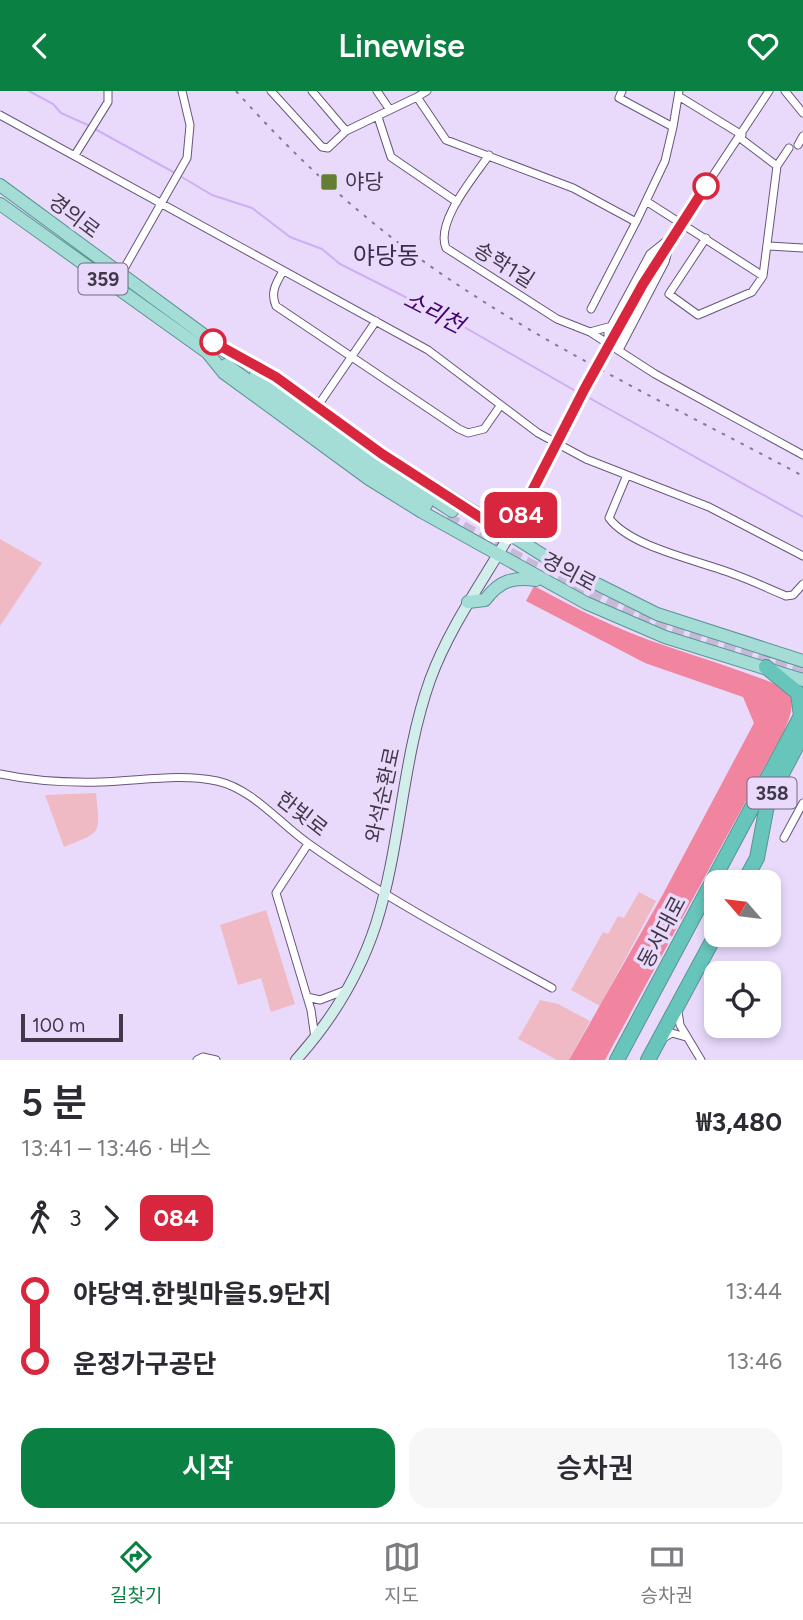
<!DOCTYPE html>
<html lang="ko">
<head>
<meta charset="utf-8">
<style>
	:root { --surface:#fff; --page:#f7f7f7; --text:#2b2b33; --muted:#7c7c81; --line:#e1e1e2; --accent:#0b8043 }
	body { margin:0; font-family:Figtree,"Noto Sans KR",sans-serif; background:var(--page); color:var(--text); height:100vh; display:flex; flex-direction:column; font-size:26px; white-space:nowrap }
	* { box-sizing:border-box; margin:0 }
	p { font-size:23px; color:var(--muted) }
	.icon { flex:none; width:38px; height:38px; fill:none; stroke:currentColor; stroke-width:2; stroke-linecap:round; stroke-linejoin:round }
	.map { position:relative; height:969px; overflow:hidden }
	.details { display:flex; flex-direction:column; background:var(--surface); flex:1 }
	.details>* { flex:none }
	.badge { padding:0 14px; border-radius:10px; font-size:24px; line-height:46px }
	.needle { width:46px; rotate:298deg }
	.fabs { position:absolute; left:704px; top:779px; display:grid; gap:14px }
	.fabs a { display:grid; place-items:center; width:77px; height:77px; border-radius:14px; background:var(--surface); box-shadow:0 4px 10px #0003; font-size:35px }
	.scale { position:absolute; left:21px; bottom:18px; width:102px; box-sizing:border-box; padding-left:7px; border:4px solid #41394a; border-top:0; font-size:19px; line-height:24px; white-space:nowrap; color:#41394a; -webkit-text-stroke:5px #e9dafc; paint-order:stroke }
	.map>.badge { position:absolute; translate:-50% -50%; box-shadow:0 0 0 4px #fff }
	.legs { display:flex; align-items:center; gap:10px; height:77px; padding:0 21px; font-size:23px }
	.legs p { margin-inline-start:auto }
	.overview { display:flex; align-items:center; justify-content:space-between; height:119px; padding:0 21px }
	h1 { font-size:38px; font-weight:600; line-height:52px }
	.primary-button { display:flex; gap:14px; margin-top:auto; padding:14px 21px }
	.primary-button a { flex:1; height:80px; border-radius:21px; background:var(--accent); color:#fff; font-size:28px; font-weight:600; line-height:80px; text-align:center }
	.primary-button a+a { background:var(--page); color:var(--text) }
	ul { padding:0 21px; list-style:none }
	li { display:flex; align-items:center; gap:24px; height:70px; font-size:26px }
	li i { display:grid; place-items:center; width:10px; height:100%; margin:0 9px; background:currentColor }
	li i::after { content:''; width:18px; height:18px; margin:-9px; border:5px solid; border-radius:50%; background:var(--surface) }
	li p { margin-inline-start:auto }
	li:first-child i { background:linear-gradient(#0000 50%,currentColor 0) }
	li:last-child i { background:linear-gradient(currentColor 50%,#0000 0) }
	header { display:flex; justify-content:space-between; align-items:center; height:91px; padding:0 21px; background:var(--accent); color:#fff; font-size:32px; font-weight:600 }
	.tab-bar { display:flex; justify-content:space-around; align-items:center; height:98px; border-top:2px solid var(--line); background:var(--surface); font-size:19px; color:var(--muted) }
	.tab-bar a { display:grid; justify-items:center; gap:4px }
	.tab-bar .active { color:var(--accent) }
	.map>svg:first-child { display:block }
	.green { fill:#efbac4 }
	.forest { fill:#f1849e }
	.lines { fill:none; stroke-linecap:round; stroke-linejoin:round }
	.stream { stroke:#cfaff4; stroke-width:2 }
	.primary-tunnel { stroke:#c7bad8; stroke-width:12; stroke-dasharray:12 6; stroke-linecap:butt }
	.street-casing { stroke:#68567b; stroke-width:9 }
	.secondary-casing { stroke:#68567b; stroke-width:12 }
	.primary-casing { stroke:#5a9493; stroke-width:14 }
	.highway-casing { stroke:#5a9493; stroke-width:16 }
	.street { stroke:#fff; stroke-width:7 }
	.secondary { stroke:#d1eeeb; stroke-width:10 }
	.primary { stroke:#a4dcd6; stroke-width:12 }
	.highway { stroke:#67c5bb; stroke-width:14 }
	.rail { stroke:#857a92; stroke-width:2; stroke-dasharray:3.5 7; stroke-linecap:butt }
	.street-bridge-casing { stroke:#68567b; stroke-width:9; stroke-linecap:butt }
	.street-bridge { stroke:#fff; stroke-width:7 }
	.line-1-casing { stroke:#fff; stroke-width:16 }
	.line-1 { stroke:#d7263d; stroke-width:10 }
	.poi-dot { fill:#647f33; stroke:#e9dafc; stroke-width:2.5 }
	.stop-1-dot { fill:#fff; stroke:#d7263d; stroke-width:3.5 }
	.labels { text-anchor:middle; stroke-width:7; stroke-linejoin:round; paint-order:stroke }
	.shield { fill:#e9dafc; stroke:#73697f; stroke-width:2 }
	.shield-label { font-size:19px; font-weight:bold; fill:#41394a }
	.poi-label { font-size:21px; fill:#41394a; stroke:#e9dafc; text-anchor:start }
	.street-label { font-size:21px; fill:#41394a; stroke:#e9dafc }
	.water-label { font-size:23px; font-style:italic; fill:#45026e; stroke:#e9dafc }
	.quarter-label { font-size:24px; fill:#3b2b4c; stroke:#e9dafc }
</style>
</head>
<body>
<header><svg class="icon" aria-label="back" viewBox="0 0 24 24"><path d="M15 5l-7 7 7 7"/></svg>Linewise<svg class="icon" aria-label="heart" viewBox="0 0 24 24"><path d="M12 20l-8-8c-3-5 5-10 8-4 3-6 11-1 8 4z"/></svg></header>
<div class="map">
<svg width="803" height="969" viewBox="0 0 803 969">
	<rect width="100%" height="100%" fill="#e9dafc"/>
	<!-- green -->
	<path class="green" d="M0,448l42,24 -42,63z
		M96,702c4,42 7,38 -32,54l-19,-52z
		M639,801l17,9 -56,105 -29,-16 32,-58 5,2 10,-18 6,2z
		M266,819l29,94 -24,8 -10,-34 -23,7 -18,-60z
		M540,909l18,4 32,17 -21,39h-12l-39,-21z"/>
	<!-- forest -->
	<path class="forest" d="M534,495c43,23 86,45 132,60 41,14 81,26 122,43 7,16 3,26 -4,42l-179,329h-36l93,-164 92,-173 -11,-26 -98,-34 -119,-62z"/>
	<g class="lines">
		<!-- stream -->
		<path class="stream" d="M29,0l24,13 8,9 29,13
			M95,38l80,44
			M180,85l32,19 40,13 38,29 32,12 18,15 119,60 120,69
			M584,304l219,122"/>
		<!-- primary-tunnel -->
		<path class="primary-tunnel" d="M447,427l82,46 107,54 167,55"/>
		<defs>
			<path id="street" d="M271,0l51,56 6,1 18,-17 71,-34 29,43 127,48 63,34 10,-21 117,75 14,-110 -37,-28
				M312,0l34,40
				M377,0l13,19
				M622,0l-3,7 54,29 6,-36
				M785,0l18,22
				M417,6l10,-6
				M680,6l62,38
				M0,24l428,235 110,83 48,26 123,48 94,49
				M378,26l13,40 66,45
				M798,54l5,-9
				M75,64l33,-53v-11
				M489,64c-15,22 -54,67 -43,93l111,71 33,13
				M777,75l12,-18
				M646,110l19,-40 8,-34
				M706,147l-37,56 29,21 54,-23 11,-16
				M769,155l34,2
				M655,172l114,-172
				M283,180c-7,12 -13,22 -7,35l183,123 9,4 16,-4 16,-23
				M121,183l66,-116 3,-33 -8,-34
				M591,218l45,-87
				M612,235l-22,6 65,42 148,81
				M608,251v-10l42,-78 15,-12
				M619,259l46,-88 4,-15
				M317,316l59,-86
				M627,384l-18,43c22,30 93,43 127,57 17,6 33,14 50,21l7,-1 10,-11
				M0,683c33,7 66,9 101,8 39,-1 78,-9 116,-1 36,8 63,43 92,63 76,54 161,99 243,144
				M784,747l19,-35
				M308,753l-32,49 35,117 4,28
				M307,906l13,3 26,-10
				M678,920l2,14 21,35
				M662,948l10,-6 14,4
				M197,969l6,-3 13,3"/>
			<path id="secondary" d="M296,969c36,-40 63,-84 80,-136 25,-79 26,-165 54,-244 19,-52 51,-96 79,-144"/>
			<path id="primary" d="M0,94l231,170
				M0,113l211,151
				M207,261l17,21 145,106 53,33 164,91 79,34 138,43
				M226,261l50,25 106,77 175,110 100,50 146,47
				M226,274l200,140
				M256,283l114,83 82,54
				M468,511l17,-2c15,-20 28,-23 51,-20"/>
			<path id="highway" d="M766,576l32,26 3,23
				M744,791l13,-24 11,-58 35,-66
				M617,969l186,-348
				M648,969l68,-126"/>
		</defs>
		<!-- street casing -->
		<use href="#street" class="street-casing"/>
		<!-- secondary casing -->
		<use href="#secondary" class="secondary-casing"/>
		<!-- primary casing -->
		<use href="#primary" class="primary-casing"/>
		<!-- highway casing -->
		<use href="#highway" class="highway-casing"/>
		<!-- street -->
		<use href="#street" class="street"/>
		<!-- secondary -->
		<use href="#secondary" class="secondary"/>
		<!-- primary -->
		<use href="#primary" class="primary"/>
		<!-- highway -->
		<use href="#highway" class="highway"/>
		<!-- rail -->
		<path class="rail" d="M236,0c62,70 133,134 210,186 112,76 238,135 357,199"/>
		<defs>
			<path id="street-bridge" d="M516,433l69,-136 70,-125"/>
		</defs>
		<!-- street-bridge casing -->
		<use href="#street-bridge" class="street-bridge-casing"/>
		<!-- street-bridge -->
		<use href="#street-bridge" class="street-bridge"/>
	</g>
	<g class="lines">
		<defs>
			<path id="line-1" d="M213,251l63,35 106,77 127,82 76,-148 58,-104 63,-98"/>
		</defs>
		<!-- line-1 casing -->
		<use href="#line-1" class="line-1-casing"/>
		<!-- line-1 -->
		<use href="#line-1" class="line-1"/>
	</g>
	<!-- markers -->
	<rect class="poi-dot" x="320" y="82" width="18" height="18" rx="3.5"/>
	<g class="stop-1-dot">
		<circle cx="706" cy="95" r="12"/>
		<circle cx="213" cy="251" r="12"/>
	</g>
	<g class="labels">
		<!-- shield labels -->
		<g class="shield">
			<rect x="78.5" y="172.5" width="49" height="31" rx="5"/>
			<rect x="747.5" y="686.5" width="49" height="31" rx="5"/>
		</g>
		<g class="shield-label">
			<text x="103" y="195">359</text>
			<text x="772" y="709">358</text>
		</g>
		<!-- poi labels -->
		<g class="poi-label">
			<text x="345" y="98">야당</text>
		</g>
		<!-- street labels -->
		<g class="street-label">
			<text transform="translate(74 125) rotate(37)" y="7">경의로</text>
			<text transform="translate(504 174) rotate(32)" y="7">송학1길</text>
			<text transform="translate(569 481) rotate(28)" y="7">경의로</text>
			<text transform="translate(383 704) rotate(-78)" y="7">와석순환로</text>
			<text transform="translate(302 723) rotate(38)" y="7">한빛로</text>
			<text transform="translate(662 841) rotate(-62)" y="7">동서대로</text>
		</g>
		<!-- water labels -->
		<g class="water-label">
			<text transform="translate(434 221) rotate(27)" y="8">소리천</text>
		</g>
		<!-- quarter labels -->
		<g class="quarter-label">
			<text x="386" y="173">야당동</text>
		</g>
	</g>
</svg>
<div class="fabs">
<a><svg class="needle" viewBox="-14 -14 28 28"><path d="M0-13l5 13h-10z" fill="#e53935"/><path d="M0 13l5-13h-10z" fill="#7c7c81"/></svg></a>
<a><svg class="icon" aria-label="locate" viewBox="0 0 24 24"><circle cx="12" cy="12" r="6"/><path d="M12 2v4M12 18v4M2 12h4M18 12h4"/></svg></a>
</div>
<div class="scale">100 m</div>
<b class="badge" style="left:521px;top:424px;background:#d7263d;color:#fff">084</b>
</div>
<section class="details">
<div class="overview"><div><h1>5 분</h1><p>13:41 – 13:46 · 버스</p></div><b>₩3,480</b></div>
<div class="legs"><svg class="icon" aria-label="walk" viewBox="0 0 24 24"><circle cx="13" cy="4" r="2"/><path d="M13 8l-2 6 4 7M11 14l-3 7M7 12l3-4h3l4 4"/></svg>3<svg class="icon" aria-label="forward" viewBox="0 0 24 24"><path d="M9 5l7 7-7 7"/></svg><b class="badge" style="background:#d7263d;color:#fff">084</b></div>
<ul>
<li><i style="color:#d7263d"></i><b>야당역.한빛마을5.9단지</b><p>13:44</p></li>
<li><i style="color:#d7263d"></i><b>운정가구공단</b><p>13:46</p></li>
</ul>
<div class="primary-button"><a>시작</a><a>승차권</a></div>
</section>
<nav class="tab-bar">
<a class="active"><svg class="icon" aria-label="directions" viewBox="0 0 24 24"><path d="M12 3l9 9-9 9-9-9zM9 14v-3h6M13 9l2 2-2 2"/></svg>길찾기</a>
<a><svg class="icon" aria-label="map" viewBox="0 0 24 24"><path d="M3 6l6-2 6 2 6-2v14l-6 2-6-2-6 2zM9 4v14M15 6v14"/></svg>지도</a>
<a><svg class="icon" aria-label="tickets" viewBox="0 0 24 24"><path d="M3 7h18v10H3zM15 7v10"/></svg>승차권</a>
</nav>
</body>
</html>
